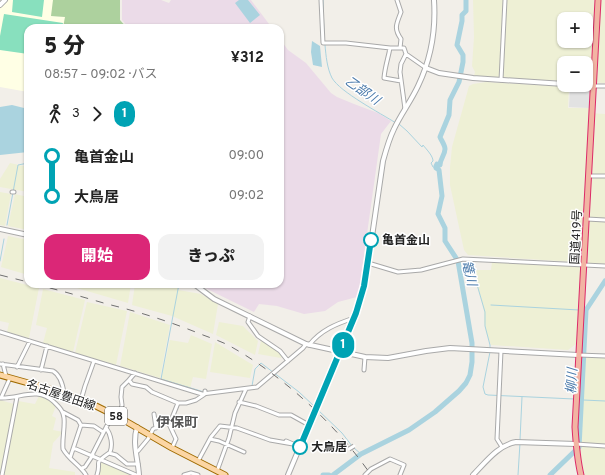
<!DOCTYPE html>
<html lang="ja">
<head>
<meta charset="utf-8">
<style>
	:root { --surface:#fff; --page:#f2f2f2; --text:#222; --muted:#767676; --accent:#db2777 }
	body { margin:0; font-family:Overpass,"Noto Sans JP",sans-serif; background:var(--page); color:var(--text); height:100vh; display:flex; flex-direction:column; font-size:15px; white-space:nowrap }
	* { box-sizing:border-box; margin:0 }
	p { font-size:13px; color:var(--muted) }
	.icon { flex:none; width:22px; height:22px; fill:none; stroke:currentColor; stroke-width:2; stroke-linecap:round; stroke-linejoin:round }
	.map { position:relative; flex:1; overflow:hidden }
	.panel { position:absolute; left:24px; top:24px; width:260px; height:264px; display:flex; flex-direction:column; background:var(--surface); border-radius:12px; box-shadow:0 1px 3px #0004 }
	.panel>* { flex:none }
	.badge { padding:0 8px; border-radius:13px; font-size:14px; line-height:26px }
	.buttons { position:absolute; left:557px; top:12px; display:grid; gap:8px }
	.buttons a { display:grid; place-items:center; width:36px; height:36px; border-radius:8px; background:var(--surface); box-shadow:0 1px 3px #0004; font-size:20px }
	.map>.badge { position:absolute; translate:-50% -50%; box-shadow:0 0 0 2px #fff }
	.legs { display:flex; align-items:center; gap:6px; height:44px; padding:0 20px; font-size:13px }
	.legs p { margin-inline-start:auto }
	.headline { display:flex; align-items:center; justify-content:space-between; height:68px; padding:0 20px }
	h1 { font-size:22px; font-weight:800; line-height:30px }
	.primary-button { display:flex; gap:8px; margin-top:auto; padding:8px 20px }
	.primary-button a { flex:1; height:46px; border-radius:12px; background:var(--accent); color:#fff; font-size:16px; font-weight:800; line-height:46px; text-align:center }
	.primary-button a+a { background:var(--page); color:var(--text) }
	ul { padding:0 20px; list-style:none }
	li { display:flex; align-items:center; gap:14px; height:40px; font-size:15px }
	li i { display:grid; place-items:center; width:6px; height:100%; margin:0 5px; background:currentColor }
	li i::after { content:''; width:10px; height:10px; margin:-5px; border:3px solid; border-radius:50%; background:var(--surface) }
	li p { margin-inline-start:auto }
	li:first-child i { background:linear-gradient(#0000 50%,currentColor 0) }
	li:last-child i { background:linear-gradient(currentColor 50%,#0000 0) }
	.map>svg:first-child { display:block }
	.industrial { fill:#ebdbe8 }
	.education { fill:#ffffe5 }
	.farmland { fill:#eef0d5; fill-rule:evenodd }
	.forest { fill:#add19e }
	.pitch { fill:#88e0be }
	.parking { fill:#e2e2e2 }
	.water { fill:#aad3df }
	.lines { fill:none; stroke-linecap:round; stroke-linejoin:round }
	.stream { stroke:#aad3df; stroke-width:1 }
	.river { stroke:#aad3df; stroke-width:5 }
	.minor-casing { stroke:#a9a9a9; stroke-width:5 }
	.tertiary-casing { stroke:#a9a9a9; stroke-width:6 }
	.primary-casing { stroke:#a06b00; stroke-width:7 }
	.trunk-casing { stroke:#dc2a67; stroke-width:7 }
	.minor { stroke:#fff; stroke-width:3 }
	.tertiary { stroke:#fff; stroke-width:4 }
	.primary { stroke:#fcd6a4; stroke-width:5 }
	.trunk { stroke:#f2b4a3; stroke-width:5 }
	.rail { stroke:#707070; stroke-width:1; stroke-dasharray:8 8; stroke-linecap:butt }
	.minor-bridge-casing { stroke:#a9a9a9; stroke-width:5; stroke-linecap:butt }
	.minor-bridge { stroke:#fff; stroke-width:3 }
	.line-1-casing { stroke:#fff; stroke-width:9 }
	.line-1 { stroke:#00a3b4; stroke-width:6 }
	.stop-1-dot { fill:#fff; stroke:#00a3b4; stroke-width:2 }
	.labels { text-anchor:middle; stroke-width:3; stroke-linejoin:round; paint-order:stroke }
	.shield { fill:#fff; stroke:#646464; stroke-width:1 }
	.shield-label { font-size:11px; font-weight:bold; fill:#222 }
	.street-label { font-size:12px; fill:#222; stroke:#fff }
	.stop-label { font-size:12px; font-weight:bold; fill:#222; stroke:#fff; text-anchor:start }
	.water-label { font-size:13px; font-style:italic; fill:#4a7aab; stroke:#fff }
	.quarter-label { font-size:14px; font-weight:bold; fill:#555; stroke:#fff }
</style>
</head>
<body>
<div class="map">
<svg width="605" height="475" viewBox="0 0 605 475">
	<rect width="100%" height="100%" fill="#f2efe9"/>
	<!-- industrial -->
	<path class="industrial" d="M122,0h39l8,3 2,-3h80l21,28h-143l-7,-8z
		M280,39l8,11 18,13 25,30 6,4 17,7 24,9 13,8 -10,13 -21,150 -3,13 -19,5 -13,9 -21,3 -27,-8 -18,-2 -5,8 -49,-24 2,-4h73z"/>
	<!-- education -->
	<path class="education" d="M0,0h53l-1,16 13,1 -2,11h-35v64l-28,-5z"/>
	<!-- farmland -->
	<path class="farmland" d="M473,0h132v83l-19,-1v-19h-22v18l-90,-5 1,-4 -3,-6 2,-29zM564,19h22v22h-22z
		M486,82l83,5 -1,21h22v5l15,1v150l-137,-9 -4,-5 -14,-65v-18l2,-20 17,-61 4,-2z
		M10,163l18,4v25l-28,-5v-8z
		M0,192l11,2 -6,32 -5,-1z
		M15,194l13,3v33l-20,-4z
		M8,236l20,4v35l-27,-8z
		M492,262l88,4 2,2 -6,76 -8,6 -77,-5 -5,-13 -2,-10v-11l-11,-41h18z
		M0,278l39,10 -10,50 -22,-6 2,-9 -9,-2z
		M63,284h68l-3,19z
		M135,284h43v6l23,4 17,10 -5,30 -41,-18 -40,-11z
		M43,289l42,11 -12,52 -30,-9 4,-15 -11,-3z
		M87,302l40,9 -11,54 -41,-12z
		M130,312l40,13 -10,53 -40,-12z
		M219,322l24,4 15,15 -3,14 -39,-20z
		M191,335l21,9 -6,35 -13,-2 -3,11 -29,-9 9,-39 18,3z
		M261,341l7,3 6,5 8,6 -1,3 -23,-4z
		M215,342l38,23 -3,13 -40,-6z
		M585,357l20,1v117h-20l-4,-15 -1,-14z
		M39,396l7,1 10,9 -4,10 4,2 -3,12 10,2 -10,11 -4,25 26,4v3h-71l14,-74 17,3z
		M0,400l14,4 -14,71z
		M99,461l33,14h-33z"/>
	<!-- forest -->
	<path class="forest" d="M53,0h67v20l7,8h-64l2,-11 -14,-1z"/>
	<!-- pitch -->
	<path class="pitch" d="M13,0h31l-2,17 -30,-5z
		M4,14l59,9 -1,5h-34v26l-28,-4v-14z"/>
	<!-- parking -->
	<path class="parking" d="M570,87l19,1 1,2 -1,18 -20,-1z"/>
	<!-- water -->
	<path class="water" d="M239,0h9l12,15 -10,8 -15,-20z
		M312,41l8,5 2,21 -9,-2 -2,-13z
		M12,105l16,4v43l-28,3v-48z"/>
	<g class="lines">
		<!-- stream -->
		<path class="stream" d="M323,0l1,37
			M325,45c1,11 2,23 7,33 8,14 48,35 64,45
			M399,124l8,7 15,16 1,-2c4,5 10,11 10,16l-2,2 2,4 3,1
			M7,225l11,-60 10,-2
			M0,261l4,-22
			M471,264l14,48v14l5,19v4
			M179,284l-18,95 43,13
			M491,305l88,5
			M490,352l-7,35 2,7 3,1 86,4
			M252,386l3,-17 6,-6 38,29 16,15
			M217,391l28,-4
			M583,400l22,1
			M317,409l25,24 10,13
			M520,440l2,-43
			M354,448l7,6
			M518,475l2,-32"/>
		<!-- river -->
		<path class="river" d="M323,475h6
			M333,475l28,-21 48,-24 26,-18 24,-21 7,-8 4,-8 2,-13v-19l-14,-82 -13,-20v-13l-7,-14 4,-18 -3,-26 -3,-2v-2l1,-2 3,1c0,-6 5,-10 5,-16 0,-4 -4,-9 -5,-12l9,-22 1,-15 9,-18 4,-20v-7l-6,-10 5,-24v-6l4,-4v-11
			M550,475l29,-28 7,-137 19,-29"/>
		<defs>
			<path id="minor" d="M321,0l2,43h23l44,5h14l2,6 20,14
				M397,0l4,12c-4,11 -8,16 0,27l-1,9
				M390,48c-2,11 -5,18 -6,30l17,3
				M501,80l4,-80
				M594,86h11
				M405,109l-5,-37 1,-8 5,-10
				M589,176h16
				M12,192h2
				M587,219l18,1
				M368,263l30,9 23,-2 42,-11 142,7
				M250,316l-2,6 10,14 22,15 8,10
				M0,332l202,62 55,-7 46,-39 3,-4
				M309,345c12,-15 27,-21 45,-27
				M501,351l-4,88 5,8
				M579,355l26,1
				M0,364l53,7c7,4 10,15 11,22
				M3,364l3,12
				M17,367l13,-26
				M41,370l6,-24
				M364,370l1,-13
				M135,373l-6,7 3,4 14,3 6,5 26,11h8l10,-3 9,-6v-3
				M0,398c20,1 37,-12 54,4 5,5 9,8 10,16 1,10 -2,21 -1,31 6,11 17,16 23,26
				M1,398l9,-20
				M81,400l4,-14 9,-25
				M239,402l17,4 23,9h12l18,10
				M63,412l15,8 3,5 -8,24
				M154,414l2,14
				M119,417l3,-12 -1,-8 1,-10 7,-7
				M168,422l4,-4 6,-15
				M81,425l13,1 9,6
				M106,428c5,6 7,17 4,24
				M210,439l9,2 25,11
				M286,441l14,6
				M576,444l29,2
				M136,452l2,-1 10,-12 5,-10 15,-7 8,17 -4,9
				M92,455l21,-41
				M70,458l3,-9h3l60,26
				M198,461l13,-24 9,-11 17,2 33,12 23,4
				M82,468l3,-1 8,-12
				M217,471l12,-33 6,-25 11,-24
				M2,475l15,-78
				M97,475c5,-15 -5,-10 12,-22l7,2 11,9h11
				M184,475l7,-2 7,2
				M365,475l6,-6 19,-10 14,6 -4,10"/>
			<path id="tertiary" d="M0,5l5,-5
				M426,68l13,5 34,5 91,6
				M581,85l13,1
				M0,229l28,6
				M194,284l20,15 92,45 59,13 23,1 38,-7 24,-3 128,7
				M137,427c-5,17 1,31 2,48
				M288,475l68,-162 10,-35 17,-117c3,-11 6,-22 11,-32 7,-15 17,-28 24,-43 13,-27 18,-56 16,-86
				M473,475c12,-12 25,-30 43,-33l60,2"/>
			<path id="primary" d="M0,375l64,18 32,13 26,13 50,29 53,27"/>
			<path id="trunk" d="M581,475c-4,-16 -5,-32 -6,-48l23,-427"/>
		</defs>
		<!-- minor casing -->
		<use href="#minor" class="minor-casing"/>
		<!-- tertiary casing -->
		<use href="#tertiary" class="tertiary-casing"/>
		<!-- primary casing -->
		<use href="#primary" class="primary-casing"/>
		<!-- trunk casing -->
		<use href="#trunk" class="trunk-casing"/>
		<!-- minor -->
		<use href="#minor" class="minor"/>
		<!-- tertiary -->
		<use href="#tertiary" class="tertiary"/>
		<!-- primary -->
		<use href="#primary" class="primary"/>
		<!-- trunk -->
		<use href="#trunk" class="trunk"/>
		<!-- rail -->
		<path class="rail" d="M0,275l28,7
			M34,284c25,6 49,13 73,20 33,8 64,18 96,31 8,3 17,6 25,10 53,29 109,80 143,130"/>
		<defs>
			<path id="minor-bridge" d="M349,449l5,-3"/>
		</defs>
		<!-- minor-bridge casing -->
		<use href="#minor-bridge" class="minor-bridge-casing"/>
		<!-- minor-bridge -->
		<use href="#minor-bridge" class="minor-bridge"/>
	</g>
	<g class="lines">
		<defs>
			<path id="line-1" d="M300,447l56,-134 8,-27 7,-46"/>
		</defs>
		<!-- line-1 casing -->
		<use href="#line-1" class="line-1-casing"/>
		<!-- line-1 -->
		<use href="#line-1" class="line-1"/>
	</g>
	<!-- markers -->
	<g class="stop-1-dot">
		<circle cx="371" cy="240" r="7"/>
		<circle cx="300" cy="447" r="7"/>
	</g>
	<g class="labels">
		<!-- shield labels -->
		<rect class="shield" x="105" y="407" width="22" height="18" rx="3"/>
		<g class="shield-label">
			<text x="116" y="420">58</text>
		</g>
		<!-- street labels -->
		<g class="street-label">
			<text transform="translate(576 237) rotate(-87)" y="4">国道419号</text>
			<text transform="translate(61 395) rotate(19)" y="4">名古屋豊田線</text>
		</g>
		<!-- stop labels -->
		<g class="stop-label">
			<text x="382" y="244">亀首金山</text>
			<text x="311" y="451">大鳥居</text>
		</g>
		<!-- water labels -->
		<g class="water-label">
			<text transform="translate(363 90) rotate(35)" y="5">乙部川</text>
			<text transform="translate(470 273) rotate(77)" y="5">篭川</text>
			<text transform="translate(571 381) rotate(-87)" y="5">柳川</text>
		</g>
		<!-- quarter labels -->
		<g class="quarter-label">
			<text x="177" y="427">伊保町</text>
		</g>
	</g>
</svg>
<div class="buttons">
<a>+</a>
<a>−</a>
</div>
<b class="badge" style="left:343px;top:345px;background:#00a3b4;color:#fff">1</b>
<section class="panel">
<div class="headline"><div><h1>5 分</h1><p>08:57 – 09:02 · バス</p></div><b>¥312</b></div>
<div class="legs"><svg class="icon" aria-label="walk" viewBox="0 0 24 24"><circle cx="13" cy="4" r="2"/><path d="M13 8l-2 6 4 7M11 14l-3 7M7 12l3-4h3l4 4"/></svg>3<svg class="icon" aria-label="forward" viewBox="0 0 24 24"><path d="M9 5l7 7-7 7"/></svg><b class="badge" style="background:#00a3b4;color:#fff">1</b></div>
<ul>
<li><i style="color:#00a3b4"></i><b>亀首金山</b><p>09:00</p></li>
<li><i style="color:#00a3b4"></i><b>大鳥居</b><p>09:02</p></li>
</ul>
<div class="primary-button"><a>開始</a><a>きっぷ</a></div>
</section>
</div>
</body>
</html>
